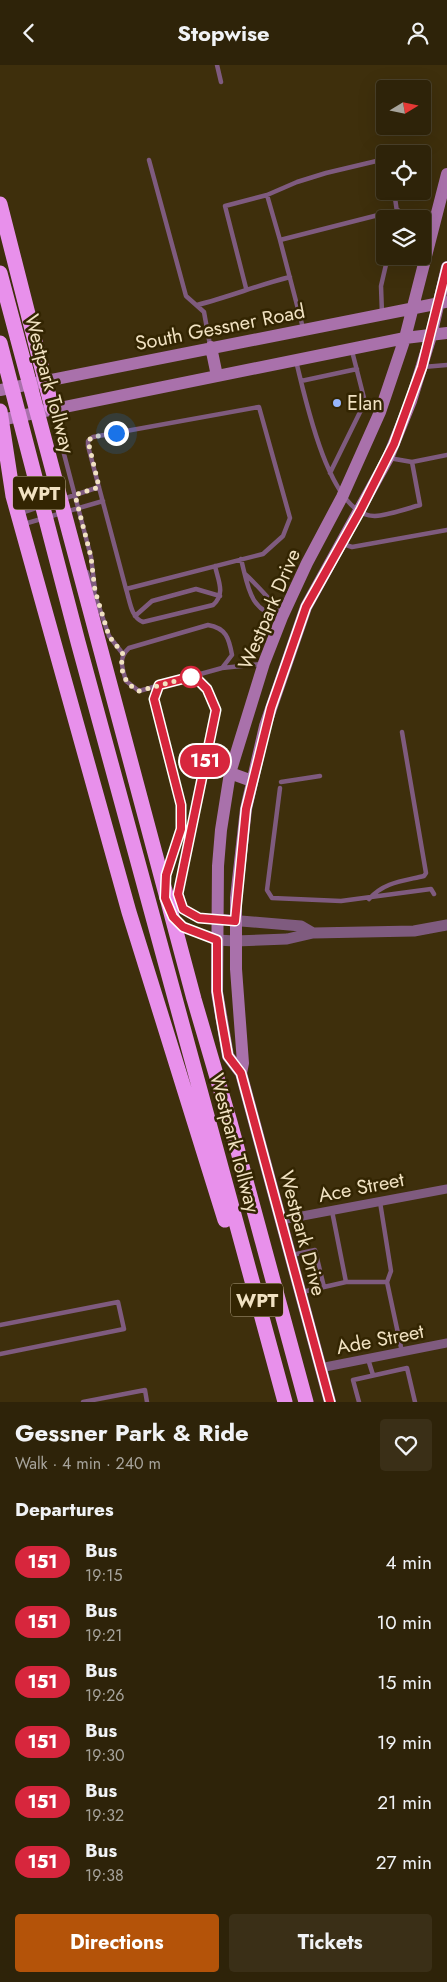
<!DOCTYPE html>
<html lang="en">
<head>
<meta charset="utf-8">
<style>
	:root { --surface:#2e2309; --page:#3a2f17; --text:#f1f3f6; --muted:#a7a49c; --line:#49402a; --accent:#b45309 }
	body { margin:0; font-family:Jost,sans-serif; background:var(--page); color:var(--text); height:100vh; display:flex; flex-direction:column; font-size:19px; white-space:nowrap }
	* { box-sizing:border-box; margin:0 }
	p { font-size:16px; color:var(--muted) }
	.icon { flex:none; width:28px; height:28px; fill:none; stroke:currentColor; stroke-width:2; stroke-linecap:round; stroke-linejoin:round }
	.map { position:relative; height:1337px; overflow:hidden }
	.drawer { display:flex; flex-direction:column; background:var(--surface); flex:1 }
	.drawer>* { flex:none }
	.badge { padding:0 10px; border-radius:16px; font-size:18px; line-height:32px }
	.needle { width:32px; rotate:80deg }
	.buttons { position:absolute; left:376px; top:15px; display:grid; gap:10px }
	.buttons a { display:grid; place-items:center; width:55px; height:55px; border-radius:5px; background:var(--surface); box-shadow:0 5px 20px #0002,0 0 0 1px var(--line); font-size:25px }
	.you { position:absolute; width:25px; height:25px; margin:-12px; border:4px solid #fff; border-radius:50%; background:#1a73e8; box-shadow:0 0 0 8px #1a73e833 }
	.map>.badge { position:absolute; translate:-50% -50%; box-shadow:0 0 0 2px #fff }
	h2 { padding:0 15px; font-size:19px; line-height:45px }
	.round { display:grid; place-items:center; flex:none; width:52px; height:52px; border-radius:5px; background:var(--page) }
	.summary { display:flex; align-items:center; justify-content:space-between; height:85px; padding:0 15px }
	h1 { font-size:24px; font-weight:700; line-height:38px }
	.action { display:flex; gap:10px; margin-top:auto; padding:10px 15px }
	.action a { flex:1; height:58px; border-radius:5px; background:var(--accent); color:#fff; font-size:20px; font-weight:700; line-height:58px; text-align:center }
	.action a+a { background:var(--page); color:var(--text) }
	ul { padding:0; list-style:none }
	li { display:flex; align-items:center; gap:15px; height:60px; padding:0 15px }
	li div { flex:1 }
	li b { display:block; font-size:19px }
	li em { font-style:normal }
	li .badge { min-width:55px; font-weight:700; text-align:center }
	header { display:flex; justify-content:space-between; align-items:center; height:65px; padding:0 15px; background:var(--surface); font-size:22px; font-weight:700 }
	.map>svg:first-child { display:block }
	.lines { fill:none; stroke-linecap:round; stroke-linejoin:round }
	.service { stroke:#7f5b7f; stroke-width:4.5 }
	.minor { stroke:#7f5b7f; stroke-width:9 }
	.tertiary { stroke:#7f5b7f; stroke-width:11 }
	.secondary { stroke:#a971ab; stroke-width:12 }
	.motorway { stroke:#e890eb; stroke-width:15 }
	.line-casing { stroke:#fff; stroke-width:11 }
	.line { stroke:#d7263d; stroke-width:8 }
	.walk { stroke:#f1e2c2; stroke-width:5; stroke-dasharray:0 9 }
	.poi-dot { fill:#97b6fd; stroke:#332502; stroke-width:2 }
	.stop-dot { fill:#fff; stroke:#d7263d; stroke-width:2.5 }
	.labels { text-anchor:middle; stroke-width:5; stroke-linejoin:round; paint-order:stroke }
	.shield { fill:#332502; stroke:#b8a988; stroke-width:1 }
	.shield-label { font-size:19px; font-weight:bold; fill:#f1e2c2 }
	.street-label { font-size:20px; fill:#f1e2c2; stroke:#332502 }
	.poi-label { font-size:20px; fill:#f1e2c2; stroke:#332502; text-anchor:start }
</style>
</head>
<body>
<header><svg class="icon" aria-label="back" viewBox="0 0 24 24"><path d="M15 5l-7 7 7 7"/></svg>Stopwise<svg class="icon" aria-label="person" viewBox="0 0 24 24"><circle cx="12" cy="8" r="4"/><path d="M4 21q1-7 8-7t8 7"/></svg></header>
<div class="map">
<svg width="447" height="1337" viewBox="0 0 447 1337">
	<rect width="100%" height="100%" fill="#3e2f0c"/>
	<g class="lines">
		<!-- service -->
		<path class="service" d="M217,0l4,17
			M149,95l37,136 18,16 6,33
			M394,126l4,28
			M267,130l13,45
			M246,223l-21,-82 42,-11 30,-13 29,-9 59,-14
			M197,240c32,-8 61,-20 93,-28
			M382,249l-1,-28 7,-30
			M303,263l-23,-88 118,-30
			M352,286l13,51 14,10
			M296,296c9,35 33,156 79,155 14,-1 31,-7 45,-11l-8,-43
			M423,302l24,-2
			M301,316l56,-12
			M53,347l38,145 4,33
			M389,393l23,4 35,-7
			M330,408l35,-71
			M21,448l78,-26
			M24,459l79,-23
			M343,479l9,3 95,-17
			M241,494c7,27 8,53 41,58 -3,-9 -29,-36 -37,-43
			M87,507l22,64 14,18
			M126,524l137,-35 20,-18 7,-18 -31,-111 -166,30 -5,4v5l38,143c4,12 5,29 17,33l70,-17c13,-11 5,-25 2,-39
			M135,551l17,-15 44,-12 24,7
			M222,603l10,-13c-3,-17 -6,-27 -24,-30l-79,23c-11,10 -7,19 -3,33l13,10 83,-23 39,-4
			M194,611l13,13 9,21 -38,184c8,21 16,24 38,25
			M159,620l-5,14 27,106c2,25 -7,46 -15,70
			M281,717l39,-6
			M280,723l-13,102 5,8 69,3 90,-12 3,5
			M369,834c15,-17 34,-18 55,-23l2,-3 -24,-141
			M179,858l4,4 32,12
			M380,1137l11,69 -4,11 15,70
			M332,1146l14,71
			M292,1190l23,-5 9,37 -22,5
			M324,1222l22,-5h41
			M0,1260l118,-23 6,27 -124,25
			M368,1294l5,16
			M83,1337l62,-12 2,12
			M359,1337l-6,-22 54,-12 8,34"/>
		<!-- minor -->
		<path class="minor" d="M281,1155l166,-31
			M320,1303l127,-25"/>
		<!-- tertiary -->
		<path class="tertiary" d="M217,854l84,7 12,7
			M217,875l18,1 52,-2 26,-6 101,-2 33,-6"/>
		<!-- secondary -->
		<path class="secondary" d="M211,282l6,29
			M0,325l445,-88
			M0,355l405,-82 42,-5
			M230,708l22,8
			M241,1008l2,-10 -7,-94v-71l10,-89 19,-83 41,-119 82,-149 23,-57 20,-65 16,-69
			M330,1337l-89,-329 -13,-17 -11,-64 1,-126 3,-36 9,-57 34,-110 18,-46 25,-54 35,-66 38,-85 25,-74 42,-164"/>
		<!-- motorway -->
		<path class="motorway" d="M0,139l52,204
			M0,208l194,726 36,123 76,280
			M0,278l78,299 207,760
			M0,346l13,85 116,416 96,308"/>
	</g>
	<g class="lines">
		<defs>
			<path id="line" d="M330,1337l-89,-329 -13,-17 -7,-39 -4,-26v-51l-34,-13 -10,-10 -8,-19 1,-23 15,-46v-24l-27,-106 5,-14 35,-9 13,13 9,21 -38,184 5,15 16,9 36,3 11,-112 25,-101 35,-101 54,-96 34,-67 28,-77 25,-100"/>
		</defs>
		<!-- line casing -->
		<use href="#line" class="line-casing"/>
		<!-- line -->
		<use href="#line" class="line"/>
		<!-- walk -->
		<path class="walk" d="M116,368l-24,4 -4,4 11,46 -24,8 16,62 4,34 14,45 14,18c-4,15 1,30 16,37l55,-15 -3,1"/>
	</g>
	<!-- markers -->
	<circle class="poi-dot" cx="337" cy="338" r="5"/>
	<circle class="stop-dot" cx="191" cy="612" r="10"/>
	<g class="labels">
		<!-- shield labels -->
		<g class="shield">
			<rect x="13" y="411.5" width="52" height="33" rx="4"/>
			<rect x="231" y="1218.5" width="52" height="33" rx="4"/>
		</g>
		<g class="shield-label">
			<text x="39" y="435">WPT</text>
			<text x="257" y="1242">WPT</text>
		</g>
		<!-- street labels -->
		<g class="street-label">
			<text transform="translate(220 262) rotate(-11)" y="7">South Gessner Road</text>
			<text transform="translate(50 319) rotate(75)" y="7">Westpark Tollway</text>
			<text transform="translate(269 544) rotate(-67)" y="7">Westpark Drive</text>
			<text transform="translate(235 1078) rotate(75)" y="7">Westpark Tollway</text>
			<text transform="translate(361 1122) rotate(-11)" y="7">Ace Street</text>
			<text transform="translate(303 1168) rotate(75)" y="7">Westpark Drive</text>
			<text transform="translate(380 1274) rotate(-11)" y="7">Ade Street</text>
		</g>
		<!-- poi labels -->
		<g class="poi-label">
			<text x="347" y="345">Elan</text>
		</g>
	</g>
</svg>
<div class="buttons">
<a><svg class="needle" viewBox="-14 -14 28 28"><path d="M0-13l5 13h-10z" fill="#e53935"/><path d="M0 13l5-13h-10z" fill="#a7a49c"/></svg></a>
<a><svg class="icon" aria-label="locate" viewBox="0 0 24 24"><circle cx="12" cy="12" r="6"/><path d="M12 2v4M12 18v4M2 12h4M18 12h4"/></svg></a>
<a><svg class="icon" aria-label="layers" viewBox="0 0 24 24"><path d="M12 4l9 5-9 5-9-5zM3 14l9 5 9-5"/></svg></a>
</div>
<div class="you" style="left:116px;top:368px"></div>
<b class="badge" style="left:205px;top:696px;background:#d7263d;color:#fff">151</b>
</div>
<section class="drawer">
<div class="summary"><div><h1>Gessner Park &amp; Ride</h1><p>Walk · 4 min · 240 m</p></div><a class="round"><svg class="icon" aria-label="heart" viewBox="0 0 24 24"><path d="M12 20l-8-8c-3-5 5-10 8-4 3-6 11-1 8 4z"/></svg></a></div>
<h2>Departures</h2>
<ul>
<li><span class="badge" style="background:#d7263d;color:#fff">151</span><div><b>Bus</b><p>19:15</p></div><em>4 min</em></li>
<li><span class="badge" style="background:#d7263d;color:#fff">151</span><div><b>Bus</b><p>19:21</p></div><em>10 min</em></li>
<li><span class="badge" style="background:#d7263d;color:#fff">151</span><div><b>Bus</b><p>19:26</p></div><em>15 min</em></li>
<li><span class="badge" style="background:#d7263d;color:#fff">151</span><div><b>Bus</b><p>19:30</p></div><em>19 min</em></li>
<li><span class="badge" style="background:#d7263d;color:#fff">151</span><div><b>Bus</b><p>19:32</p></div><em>21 min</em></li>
<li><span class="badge" style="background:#d7263d;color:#fff">151</span><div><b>Bus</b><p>19:38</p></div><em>27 min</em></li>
</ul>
<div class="action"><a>Directions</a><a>Tickets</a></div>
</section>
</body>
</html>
